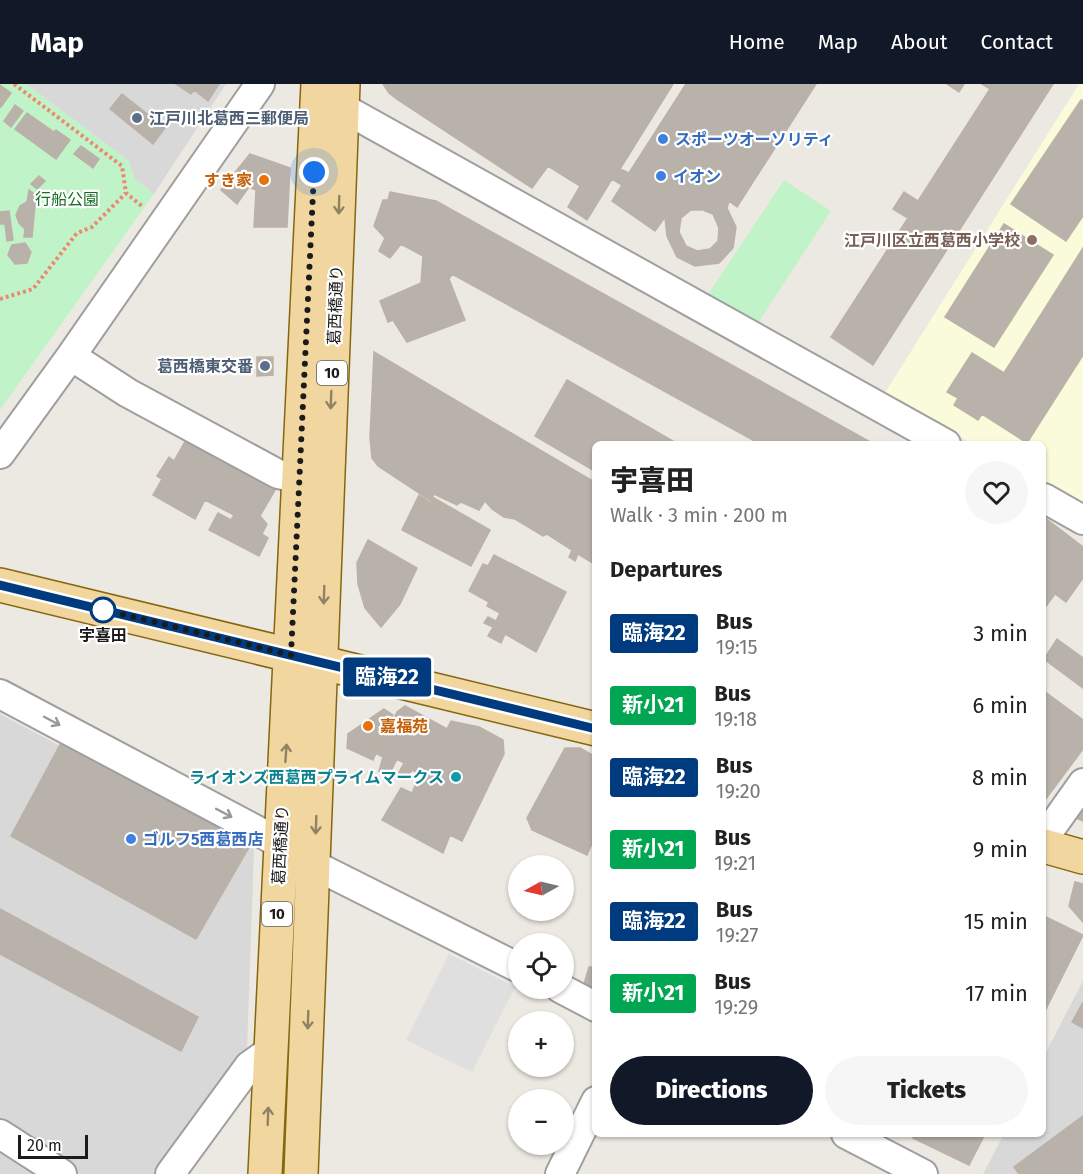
<!DOCTYPE html>
<html lang="en">
<head>
<meta charset="utf-8">
<style>
	:root { --surface:#fff; --page:#f6f6f6; --text:#222; --muted:#767676; --accent:#111827 }
	body { margin:0; font-family:"Fira Sans","Noto Sans JP",sans-serif; background:var(--page); color:var(--text); height:100vh; display:flex; flex-direction:column; font-size:22px; white-space:nowrap }
	* { box-sizing:border-box; margin:0 }
	p { font-size:20px; color:var(--muted) }
	.icon { flex:none; width:33px; height:33px; fill:none; stroke:currentColor; stroke-width:2; stroke-linecap:round; stroke-linejoin:round }
	.map { position:relative; flex:1; overflow:hidden }
	.side { position:absolute; left:592px; top:357px; width:454px; height:696px; display:flex; flex-direction:column; background:var(--surface); border-radius:9px; box-shadow:0 2px 4px #0004 }
	.side>* { flex:none }
	.badge { padding:0 12px; border-radius:4px; font-size:21px; line-height:39px }
	.needle { width:39px; rotate:262deg }
	.fabs { position:absolute; left:508px; top:771px; display:grid; gap:12px }
	.fabs a { display:grid; place-items:center; width:66px; height:66px; border-radius:50%; background:var(--surface); box-shadow:0 2px 4px #0004; font-size:30px }
	.scale { position:absolute; left:18px; bottom:15px; width:70px; box-sizing:border-box; padding-left:6px; border:3px solid #1b1b1b; border-top:0; font-size:16px; line-height:21px; white-space:nowrap; color:#1b1b1b; -webkit-text-stroke:4px #fff; paint-order:stroke }
	.you { position:absolute; width:30px; height:30px; margin:-15px; border:4px solid #fff; border-radius:50%; background:#1a73e8; box-shadow:0 0 0 9px #1a73e833 }
	.map>.badge { position:absolute; translate:-50% -50%; box-shadow:0 0 0 3px #fff }
	h2 { padding:0 18px; font-size:22px; line-height:54px }
	.round { display:grid; place-items:center; flex:none; width:63px; height:63px; border-radius:32px; background:var(--page) }
	.summary { display:flex; align-items:center; justify-content:space-between; height:102px; padding:0 18px }
	h1 { font-size:28px; font-weight:800; line-height:45px }
	.primary-button { display:flex; gap:12px; margin-top:auto; padding:12px 18px }
	.primary-button a { flex:1; height:69px; border-radius:36px; background:var(--accent); color:#fff; font-size:24px; font-weight:800; line-height:69px; text-align:center }
	.primary-button a+a { background:var(--page); color:var(--text) }
	ul { padding:0; list-style:none }
	li { display:flex; align-items:center; gap:18px; height:72px; padding:0 18px }
	li div { flex:1 }
	li b { display:block; font-size:22px }
	li em { font-style:normal }
	li .badge { min-width:66px; font-weight:700; text-align:center }
	header { display:flex; align-items:center; gap:36px; box-sizing:border-box; height:84px; padding:0 30px; background:var(--accent); color:#fff }
	header strong { font-size:28px }
	nav { display:flex; gap:33px; margin-inline-start:auto; font-size:21px }
	.map>svg:first-child { display:block }
	.residential { fill:#d9d8d8 }
	.education { fill:#f9fbdb }
	.park { fill:#c1f3c9 }
	.parking { fill:#dfdfdf }
	.building { fill:#b8b2ab; stroke:#bcb1a6; stroke-width:1.5; fill-rule:evenodd }
	.lines { fill:none; stroke-linecap:round; stroke-linejoin:round }
	.minor-casing { stroke:#9f9f9f; stroke-width:32 }
	.major-casing { stroke:#85670d; stroke-width:36 }
	.path { stroke:#ec8972; stroke-width:4; stroke-dasharray:3 3; stroke-linecap:butt }
	.minor { stroke:#fff; stroke-width:28 }
	.major { stroke:#f2d6a0; stroke-width:33 }
	.oneway { stroke:#918264 }
	.oneway2 { stroke:#989898 }
	.line-casing { stroke:#fff; stroke-width:14 }
	.line { stroke:#003b80; stroke-width:9 }
	.walk { stroke:#1b1b1b; stroke-width:6; stroke-dasharray:0 10.8 }
	.service-dot { fill:#5c6f8a; stroke:#fff; stroke-width:2 }
	.shop-dot { fill:#3f7fe0; stroke:#fff; stroke-width:2 }
	.food-dot { fill:#e8710a; stroke:#fff; stroke-width:2 }
	.education-dot { fill:#8d6e63; stroke:#fff; stroke-width:2 }
	.stop-dot { fill:#fff; stroke:#003b80; stroke-width:3 }
	.culture-dot { fill:#0f9aa8; stroke:#fff; stroke-width:2 }
	.labels { text-anchor:middle; stroke-width:4.5; stroke-linejoin:round; paint-order:stroke }
	.shield { fill:#fff; stroke:#5f5f5f; stroke-width:1.5 }
	.shield-label { font-size:15px; font-weight:bold; fill:#1b1b1b }
	.service-label { font-size:16px; font-weight:bold; fill:#4e5e75; stroke:#fff; text-anchor:start }
	.shop-label { font-size:16px; font-weight:bold; fill:#366cbe; stroke:#fff; text-anchor:start }
	.food-label { font-size:16px; font-weight:bold; fill:#c56008; stroke:#fff; text-anchor:end }
	.park-label { font-size:16px; fill:#156e23; stroke:#fff }
	.education-label { font-size:16px; font-weight:bold; fill:#785e54; stroke:#fff; text-anchor:end }
	.street-label { font-size:16px; fill:#1b1b1b; stroke:#fff }
	.stop-label { font-size:16px; font-weight:bold; fill:#1b1b1b; stroke:#fff }
	.culture-label { font-size:16px; font-weight:bold; fill:#0d838f; stroke:#fff; text-anchor:end }
</style>
</head>
<body>
<header>
<strong>Map</strong>
<nav><a>Home</a><a>Map</a><a>About</a><a>Contact</a></nav>
</header>
<div class="map">
<svg width="1083" height="1090" viewBox="0 0 1083 1090">
	<rect width="100%" height="100%" fill="#ece9e2"/>
	<!-- residential -->
	<path class="residential" d="M26,0h200l-72,110 -20,-16 -5,-17z
		M0,630l254,135 -7,202 -89,123h-78l-80,-52z
		M1083,897v193h-100l21,-40h40v-78z
		M0,1059l47,31h-47z"/>
	<!-- education -->
	<path class="education" d="M1079,0h4v419l-39,-21v-38h-71l-90,-48z"/>
	<!-- park -->
	<path class="park" d="M0,0h26l103,77 5,17 20,16 -154,216z
		M784,96l47,31 -73,112 -51,-27z"/>
	<!-- parking -->
	<path class="parking" d="M449,870l66,33 -43,85 -66,-32z"/>
	<!-- building -->
	<path class="building" d="M176,0h43l-11,17 -14,-11 -3,4z
		M383,0h290l-53,85 9,4 57,-89h130l-79,123 -8,-6 -2,7 9,19 -3,21 -14,15 -24,3 -18,-9 -10,-21 -2,-19 -10,14 -43,-30 10,-16 -10,-6 -25,41 -19,-13 12,-21 -32,-20 -16,22 -134,-88 -9,-7zM691,126h12l10,4 6,14 -1,13 -8,8 -13,2 -11,-5 -7,-14 2,-14z
		M947,0h17l-5,8z
		M982,0h71l-180,281 -42,-28 77,-119 -15,-9 11,-17 14,9 72,-112z
		M0,1l11,8 -10,14h-1z
		M122,10l43,34 -12,16 -43,-35z
		M1081,16l2,1v115l-17,25 -55,-37z
		M15,21l8,6 -12,16 -7,-6z
		M27,29l27,19 2,-2 14,10 -14,19 -41,-30z
		M81,62l18,13 -6,9 -19,-14z
		M250,70l40,14 -3,59h-33l2,-37 -7,-3 -12,17 -16,-14z
		M39,92l6,5 -8,8 -6,-5z
		M29,106l7,5 -4,42h-8l1,-8 -6,-6 -3,-8 4,-9 7,-4z
		M390,108l46,9 438,243h-114l-308,-170 -3,5 16,41 -58,22 -14,-22 -5,2 -8,-21 41,-18 2,-27 -22,-12 -11,14 -11,-7 6,-13 -11,-12 9,-26h5z
		M9,127l4,29 -6,1 -2,-17h-5v-12z
		M1004,140l49,31 -59,92 -49,-30z
		M25,159l6,9 -4,11 -12,1 -7,-9 4,-10z
		M1083,164v107l-56,88 -45,-29 -4,6 -24,-15 4,-7 -11,-6 25,-39 32,20z
		M374,268l222,131v82l-18,-11 -3,7 -6,-4 3,-7 -25,-16 -4,2 -28,-17 -11,-2 -12,-8 -7,-8 -6,9 -18,-8 -4,3 -23,-11 -3,7 -53,-35 -6,-8 -2,-20z
		M257,273h16v18l-16,1z
		M567,296l111,64h-82v28l-61,-36z
		M187,354l88,52 -15,26 7,8 -5,10 6,4 -9,18 -50,-26 9,-17 13,7 3,-5 -29,-15 -10,19 -42,-24 9,-16 -5,-3 12,-19 5,4z
		M419,411l12,8 3,-5 56,32 -19,36 -69,-36z
		M1044,433l39,30v31l-17,24 -11,-8 -11,15z
		M368,456l49,28 -17,36 -19,23 -16,-19 -7,-24 -1,-21z
		M494,471l72,37 -30,60 -31,-18 -4,9 -13,-7 5,-9 -9,-4 4,-6 8,4 4,-8 -13,-7 2,-4 -20,-11 14,-27 5,2z
		M1057,555l26,19v30l-39,-29z
		M1044,607l39,29v29l-38,51z
		M405,622l42,23 4,-8 28,6 24,13 1,14 -42,87 -12,-6 -7,18 -61,-33 19,-32 11,5 8,-19 -8,-4 -7,10 -7,-6 6,-11 -7,-4 -8,16 -10,-4 4,-14 -6,-3 20,-42z
		M384,625l9,6 -20,45 -26,-12 1,-14z
		M62,657l190,101 -56,97 -185,-103z
		M565,664h15l16,9v77l-9,21 -55,-25 -5,-12z
		M1083,718v19l-10,-4z
		M1075,798l8,2v38l-14,-16z
		M0,825l198,108 -17,34 -181,-97z
		M1044,832l39,19 -39,78z
		M596,875v29l-12,-4 5,-17h4z
		M1083,918v26l-11,-6z
		M1083,1032v58h-64l-5,-7z
		M914,1050h71l-16,31 -56,-27z"/>
	<g class="lines">
		<defs>
			<path id="minor" d="M325,14l621,346
				M71,272l57,37 150,81 21,5
				M0,370l71,-98 189,-272
				M1044,414l39,22
				M0,610l260,138 54,33 205,103
				M1044,754l39,-55
				M560,904l36,19
				M0,1050l62,40
				M846,1050l77,40
				M170,1090l79,-108 21,-15
				M560,1090l36,-73"/>
			<path id="major" d="M0,501l596,144
				M1044,762l39,11
				M265,1090l53,-1090
				M301,1090l42,-1090"/>
		</defs>
		<!-- minor casing -->
		<use href="#minor" class="minor-casing"/>
		<!-- major casing -->
		<use href="#major" class="major-casing"/>
		<!-- path -->
		<path class="path" d="M14,0l108,82 4,27 17,14
			M0,215l33,-10 44,-56 15,-6 34,-34"/>
		<!-- minor -->
		<use href="#minor" class="minor"/>
		<!-- major -->
		<use href="#major" class="major"/>
	</g>
	<!-- one-way arrows -->
	<defs><path id="oneway-shaft" d="M-6 0H5M1.5-3L5.5 0L1.5 3" fill="none" stroke-width="1.6" stroke-linecap="round" stroke-linejoin="round" transform="scale(1.5)"/></defs>
	<g class="oneway">
		<use href="#oneway-shaft" transform="translate(339 121) rotate(92)"/>
		<use href="#oneway-shaft" transform="translate(331 316) rotate(92)"/>
		<use href="#oneway-shaft" transform="translate(324 511) rotate(92)"/>
		<use href="#oneway-shaft" transform="translate(286 669) rotate(-86)"/>
		<use href="#oneway-shaft" transform="translate(316 741) rotate(92)"/>
		<use href="#oneway-shaft" transform="translate(308 936) rotate(92)"/>
		<use href="#oneway-shaft" transform="translate(268 1032) rotate(-88)"/>
	</g>
	<g class="oneway2">
		<use href="#oneway-shaft" transform="translate(52 637) rotate(28)"/>
		<use href="#oneway-shaft" transform="translate(224 729) rotate(28)"/>
	</g>
	<g class="lines">
		<defs>
			<path id="line" d="M0,501l596,144"/>
		</defs>
		<!-- line casing -->
		<use href="#line" class="line-casing"/>
		<!-- line -->
		<use href="#line" class="line"/>
		<!-- walk -->
		<path class="walk" d="M103,526l-11,-3 199,48 23,-483"/>
	</g>
	<!-- markers -->
	<g class="service-dot">
		<circle cx="137" cy="34" r="6"/>
		<circle cx="265" cy="282" r="6"/>
	</g>
	<g class="shop-dot">
		<circle cx="663" cy="55" r="6"/>
		<circle cx="661" cy="92" r="6"/>
		<circle cx="131" cy="755" r="6"/>
	</g>
	<g class="food-dot">
		<circle cx="264" cy="96" r="6"/>
		<circle cx="368" cy="642" r="6"/>
	</g>
	<circle class="education-dot" cx="1032" cy="156" r="6"/>
	<circle class="stop-dot" cx="103" cy="526" r="12"/>
	<circle class="culture-dot" cx="456" cy="693" r="6"/>
	<g class="labels">
		<!-- shield labels -->
		<g class="shield">
			<rect x="317" y="277" width="30" height="24" rx="4.5"/>
			<rect x="262" y="818" width="30" height="24" rx="4.5"/>
		</g>
		<g class="shield-label">
			<text x="332" y="294">10</text>
			<text x="277" y="835">10</text>
		</g>
		<!-- service labels -->
		<g class="service-label">
			<text x="149" y="40">江戸川北葛西三郵便局</text>
			<text x="253" y="288" text-anchor="end">葛西橋東交番</text>
		</g>
		<!-- shop labels -->
		<g class="shop-label">
			<text x="675" y="61">スポーツオーソリティ</text>
			<text x="673" y="98">イオン</text>
			<text x="143" y="761">ゴルフ5西葛西店</text>
		</g>
		<!-- food labels -->
		<g class="food-label">
			<text x="252" y="102">すき家</text>
			<text x="380" y="648" text-anchor="start">嘉福苑</text>
		</g>
		<!-- park labels -->
		<g class="park-label">
			<text x="67" y="121">行船公園</text>
		</g>
		<!-- education labels -->
		<g class="education-label">
			<text x="1020" y="162">江戸川区立西葛西小学校</text>
		</g>
		<!-- street labels -->
		<g class="street-label">
			<text transform="translate(335 221) rotate(-88)" y="6">葛西橋通り</text>
			<text transform="translate(280 761) rotate(-87)" y="6">葛西橋通り</text>
		</g>
		<!-- stop labels -->
		<g class="stop-label">
			<text x="103" y="557">宇喜田</text>
		</g>
		<!-- culture labels -->
		<g class="culture-label">
			<text x="444" y="699">ライオンズ西葛西プライムマークス</text>
		</g>
	</g>
</svg>
<div class="fabs">
<a><svg class="needle" viewBox="-14 -14 28 28"><path d="M0-13l5 13h-10z" fill="#e53935"/><path d="M0 13l5-13h-10z" fill="#767676"/></svg></a>
<a><svg class="icon" aria-label="locate" viewBox="0 0 24 24"><circle cx="12" cy="12" r="6"/><path d="M12 2v4M12 18v4M2 12h4M18 12h4"/></svg></a>
<a>+</a>
<a>−</a>
</div>
<div class="scale">20 m</div>
<div class="you" style="left:314px;top:88px"></div>
<b class="badge" style="left:387px;top:593px;background:#003b80;color:#fff">臨海22</b>
<section class="side">
<div class="summary"><div><h1>宇喜田</h1><p>Walk · 3 min · 200 m</p></div><a class="round"><svg class="icon" aria-label="heart" viewBox="0 0 24 24"><path d="M12 20l-8-8c-3-5 5-10 8-4 3-6 11-1 8 4z"/></svg></a></div>
<h2>Departures</h2>
<ul>
<li><span class="badge" style="background:#003b80;color:#fff">臨海22</span><div><b>Bus</b><p>19:15</p></div><em>3 min</em></li>
<li><span class="badge" style="background:#00a651;color:#fff">新小21</span><div><b>Bus</b><p>19:18</p></div><em>6 min</em></li>
<li><span class="badge" style="background:#003b80;color:#fff">臨海22</span><div><b>Bus</b><p>19:20</p></div><em>8 min</em></li>
<li><span class="badge" style="background:#00a651;color:#fff">新小21</span><div><b>Bus</b><p>19:21</p></div><em>9 min</em></li>
<li><span class="badge" style="background:#003b80;color:#fff">臨海22</span><div><b>Bus</b><p>19:27</p></div><em>15 min</em></li>
<li><span class="badge" style="background:#00a651;color:#fff">新小21</span><div><b>Bus</b><p>19:29</p></div><em>17 min</em></li>
</ul>
<div class="primary-button"><a>Directions</a><a>Tickets</a></div>
</section>
</div>
</body>
</html>
